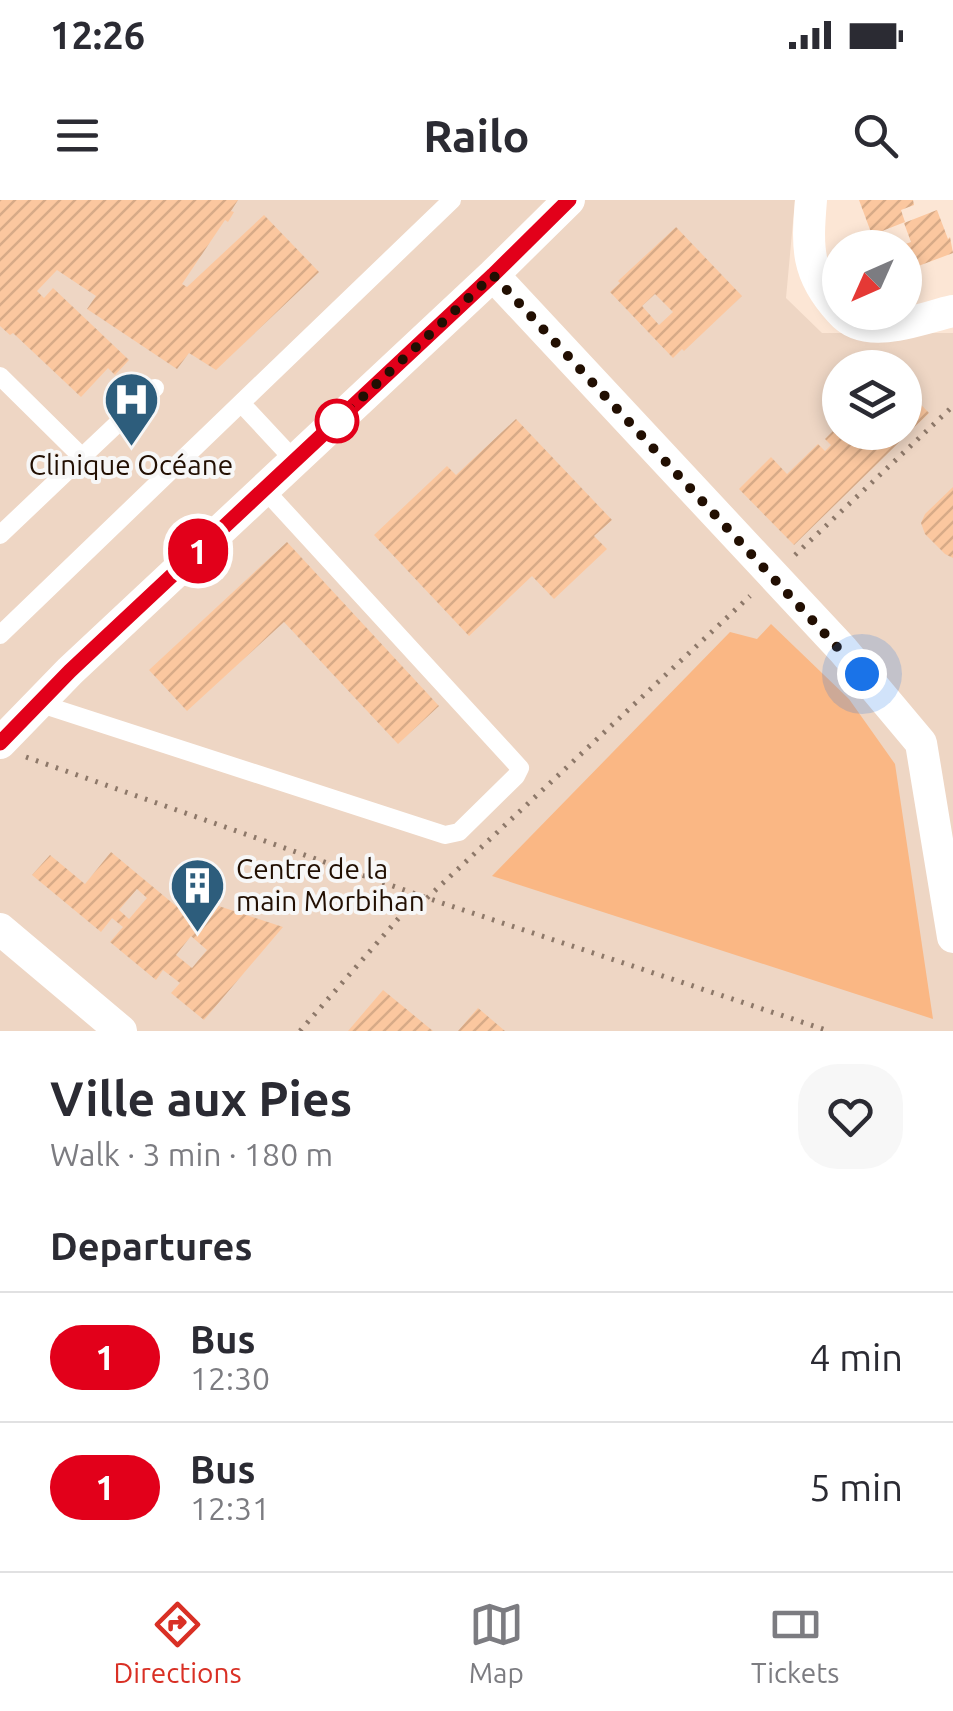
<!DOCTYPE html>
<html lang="en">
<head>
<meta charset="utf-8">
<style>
	:root { --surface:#fff; --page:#f7f7f7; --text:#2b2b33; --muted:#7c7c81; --line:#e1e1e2; --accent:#d93025 }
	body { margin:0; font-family:Ubuntu,sans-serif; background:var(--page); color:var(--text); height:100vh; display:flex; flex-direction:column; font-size:38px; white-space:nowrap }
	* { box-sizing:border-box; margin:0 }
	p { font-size:32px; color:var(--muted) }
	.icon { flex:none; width:55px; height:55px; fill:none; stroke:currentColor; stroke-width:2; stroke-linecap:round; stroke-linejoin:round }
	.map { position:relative; height:831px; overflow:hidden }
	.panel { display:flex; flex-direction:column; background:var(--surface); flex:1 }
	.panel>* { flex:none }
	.badge { padding:0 20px; border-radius:32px; font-size:35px; line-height:65px }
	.needle { width:65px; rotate:225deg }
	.controls { position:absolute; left:822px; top:30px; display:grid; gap:20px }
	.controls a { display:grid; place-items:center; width:100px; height:100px; border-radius:50%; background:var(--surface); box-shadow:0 5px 15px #0003; font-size:50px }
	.you { position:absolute; width:50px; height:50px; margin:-25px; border:8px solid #fff; border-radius:50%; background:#1a73e8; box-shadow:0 0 0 15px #1a73e833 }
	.map>.badge { position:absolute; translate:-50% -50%; box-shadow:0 0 0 5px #fff }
	h2 { padding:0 50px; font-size:38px; line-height:90px }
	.round { display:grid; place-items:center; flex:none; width:105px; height:105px; border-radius:40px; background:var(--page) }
	.head { display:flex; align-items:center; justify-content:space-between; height:170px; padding:0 50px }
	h1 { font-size:48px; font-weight:700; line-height:75px }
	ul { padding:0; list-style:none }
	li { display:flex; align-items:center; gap:30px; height:130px; padding:0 50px; border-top:2px solid var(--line) }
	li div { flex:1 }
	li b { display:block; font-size:38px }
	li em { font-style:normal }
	li .badge { min-width:110px; font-weight:700; text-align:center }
	.status { display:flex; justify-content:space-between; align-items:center; height:70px; padding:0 50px; background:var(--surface); direction:ltr }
	.status svg { height:28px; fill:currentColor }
	header { display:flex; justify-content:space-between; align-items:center; height:130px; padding:0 50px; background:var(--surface); font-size:45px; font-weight:700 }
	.dock { display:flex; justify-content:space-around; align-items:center; height:140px; border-top:2px solid var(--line); background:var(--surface); font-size:28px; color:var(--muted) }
	.dock a { display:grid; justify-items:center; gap:5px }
	.dock .selected { color:var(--accent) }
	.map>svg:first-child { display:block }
	.built { fill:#eed6c4; fill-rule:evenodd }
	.green { fill:#fab784 }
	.building { fill:url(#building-hatch); fill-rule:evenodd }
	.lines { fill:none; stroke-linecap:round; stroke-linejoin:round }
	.path { stroke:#8d7869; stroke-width:5; stroke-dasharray:2.5 8; stroke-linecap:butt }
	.lane { stroke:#fff; stroke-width:18 }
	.street { stroke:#fff; stroke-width:32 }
	.line-casing { stroke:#fff; stroke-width:22 }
	.line { stroke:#e2001a; stroke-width:15 }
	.walk { stroke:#220f02; stroke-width:10; stroke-dasharray:0 18 }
	.stop-dot { fill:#fff; stroke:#e2001a; stroke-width:5 }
	.labels { text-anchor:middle; stroke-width:8; stroke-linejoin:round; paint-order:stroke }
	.poi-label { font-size:28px; fill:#220f02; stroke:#f7f7f7 }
</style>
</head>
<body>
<div class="status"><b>12:26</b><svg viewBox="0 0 49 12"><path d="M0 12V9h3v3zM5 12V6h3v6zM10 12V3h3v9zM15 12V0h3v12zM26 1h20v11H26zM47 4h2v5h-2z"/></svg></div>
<header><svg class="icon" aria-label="menu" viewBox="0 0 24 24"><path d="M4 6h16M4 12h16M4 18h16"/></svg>Railo<svg class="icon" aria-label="search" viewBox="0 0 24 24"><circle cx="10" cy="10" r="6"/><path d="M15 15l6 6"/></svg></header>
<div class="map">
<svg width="953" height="831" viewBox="0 0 953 831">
	<defs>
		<pattern id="building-hatch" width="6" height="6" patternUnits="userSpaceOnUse" patternTransform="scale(2.5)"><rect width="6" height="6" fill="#fbc79f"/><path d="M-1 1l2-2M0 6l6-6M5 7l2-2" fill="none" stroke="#d7aa87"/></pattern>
	</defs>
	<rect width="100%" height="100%" fill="#fce6d5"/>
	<!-- built -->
	<path class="built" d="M0,0h795l-9,98 36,35h131v698h-953zM840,168h65v64h-65z"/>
	<!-- green -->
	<path class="green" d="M771,424l78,75 46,65 38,255 -441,-143 238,-244 27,7z"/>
	<!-- building -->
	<path class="building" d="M0,0h238l-7,11 3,1 -6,10 -3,-2 -43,64 5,3 77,-72 55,57 -103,98 -27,-17 -12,16 -90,-60 9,-13 -39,-26 -20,21 7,7 9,-10 76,72 -14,15 -7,-7 -27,29 -68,-64 -3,2 -10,-9z
		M859,0h54l1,5 -13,5 4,12 -33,13z
		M937,10l11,29 2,-2 3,16 -48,18v-23l-8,-1 14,-5 -7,-19z
		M676,27l66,69 -58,55 -2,-2 -9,9 -63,-66 10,-9 -2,-2zM655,94l18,18 -14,13 -17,-19z
		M905,188l24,25 -135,132 -55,-56 32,-32 16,17 31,-30 7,7 6,-6 -6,-6 8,-8 7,7 5,-6h60z
		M516,219l96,101 -18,16 13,13 -53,50 -22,-23 -63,60 -95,-101 73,-69 9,9z
		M953,287v71l-8,-4 -20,-20 -4,-11 4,-9z
		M287,342l152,164 -41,38 -114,-122 -97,89 -38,-41z
		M111,652l65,54 9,-11 98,32 -79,93 -33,-27 9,-10 -17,-13 -7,10 -46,-38 13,-15 -11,-9 -11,14 -69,-57 18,-20 35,29zM137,689l10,9 -18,21 -10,-9zM191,736l16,14 -15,18 -16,-13z
		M383,790l50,41h-85z
		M478,808l27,23h-47z"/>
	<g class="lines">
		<!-- path -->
		<path class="path" d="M795,355l158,-149
			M26,557l401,141 402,133
			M427,698l323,-302
			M300,831l119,-136"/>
		<!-- lane -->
		<path class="lane" d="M0,176l82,81 -82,78
			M241,203l211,-203
			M82,257l73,-69
			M0,435l241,-232 54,58
			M38,503l407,132 14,-3 57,-56 4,-8 -256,-279"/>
		<!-- street -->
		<path class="street" d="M811,0c-4,48 -5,74 29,111
			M493,75l350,375 78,93 32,194
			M841,112c26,30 80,6 112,-1
			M0,543l70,-72 423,-396 76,-75
			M0,729l121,102"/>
	</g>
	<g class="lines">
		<defs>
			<path id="line" d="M0,543l70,-72 423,-396 76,-75"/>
		</defs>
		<!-- line casing -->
		<use href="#line" class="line-casing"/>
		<!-- line -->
		<use href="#line" class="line"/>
		<!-- walk -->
		<path class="walk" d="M337,221l156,-146 369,399"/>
	</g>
	<!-- icons -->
	<defs>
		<symbol id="hospital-pin" viewBox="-11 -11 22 30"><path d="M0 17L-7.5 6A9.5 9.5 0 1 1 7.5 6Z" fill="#2d5d7c" stroke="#f7f7f7"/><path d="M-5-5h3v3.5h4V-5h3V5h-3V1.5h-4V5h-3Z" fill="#fff"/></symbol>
		<symbol id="building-pin" viewBox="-11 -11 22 30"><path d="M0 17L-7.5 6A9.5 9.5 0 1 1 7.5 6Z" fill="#2d5d7c" stroke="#f7f7f7"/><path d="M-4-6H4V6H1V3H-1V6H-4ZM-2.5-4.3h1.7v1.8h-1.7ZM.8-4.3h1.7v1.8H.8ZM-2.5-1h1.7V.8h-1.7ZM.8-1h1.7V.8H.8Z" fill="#fff"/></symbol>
	</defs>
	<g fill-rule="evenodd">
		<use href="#hospital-pin" x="100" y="168" width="63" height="86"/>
		<use href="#building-pin" x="166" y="654" width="63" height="86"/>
	</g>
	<!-- markers -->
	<circle class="stop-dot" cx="337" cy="221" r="20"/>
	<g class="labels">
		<!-- poi labels -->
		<g class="poi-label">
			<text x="131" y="275">Clinique Océane</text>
			<text x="236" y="679" text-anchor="start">Centre de la<tspan x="236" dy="32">main Morbihan</tspan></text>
		</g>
	</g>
</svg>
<div class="controls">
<a><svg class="needle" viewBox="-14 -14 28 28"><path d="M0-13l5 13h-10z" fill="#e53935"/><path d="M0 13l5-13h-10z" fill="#7c7c81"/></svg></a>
<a><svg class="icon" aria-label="layers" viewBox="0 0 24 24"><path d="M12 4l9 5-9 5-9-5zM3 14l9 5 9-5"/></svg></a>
</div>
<div class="you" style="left:862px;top:474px"></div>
<b class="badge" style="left:198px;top:351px;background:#e2001a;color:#fff">1</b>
</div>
<section class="panel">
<div class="head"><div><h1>Ville aux Pies</h1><p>Walk · 3 min · 180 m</p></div><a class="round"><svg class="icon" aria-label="heart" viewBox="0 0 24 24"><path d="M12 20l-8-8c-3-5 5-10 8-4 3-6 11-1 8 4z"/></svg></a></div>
<h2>Departures</h2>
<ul>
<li><span class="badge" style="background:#e2001a;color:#fff">1</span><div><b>Bus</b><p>12:30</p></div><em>4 min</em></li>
<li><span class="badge" style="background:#e2001a;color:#fff">1</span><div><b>Bus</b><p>12:31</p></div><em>5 min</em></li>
</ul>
</section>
<nav class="dock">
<a class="selected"><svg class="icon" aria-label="directions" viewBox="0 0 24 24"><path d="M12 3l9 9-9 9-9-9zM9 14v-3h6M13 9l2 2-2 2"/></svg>Directions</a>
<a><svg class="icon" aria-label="map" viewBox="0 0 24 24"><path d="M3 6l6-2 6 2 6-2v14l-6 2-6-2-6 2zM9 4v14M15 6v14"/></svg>Map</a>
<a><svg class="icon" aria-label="tickets" viewBox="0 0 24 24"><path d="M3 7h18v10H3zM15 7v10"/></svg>Tickets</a>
</nav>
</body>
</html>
